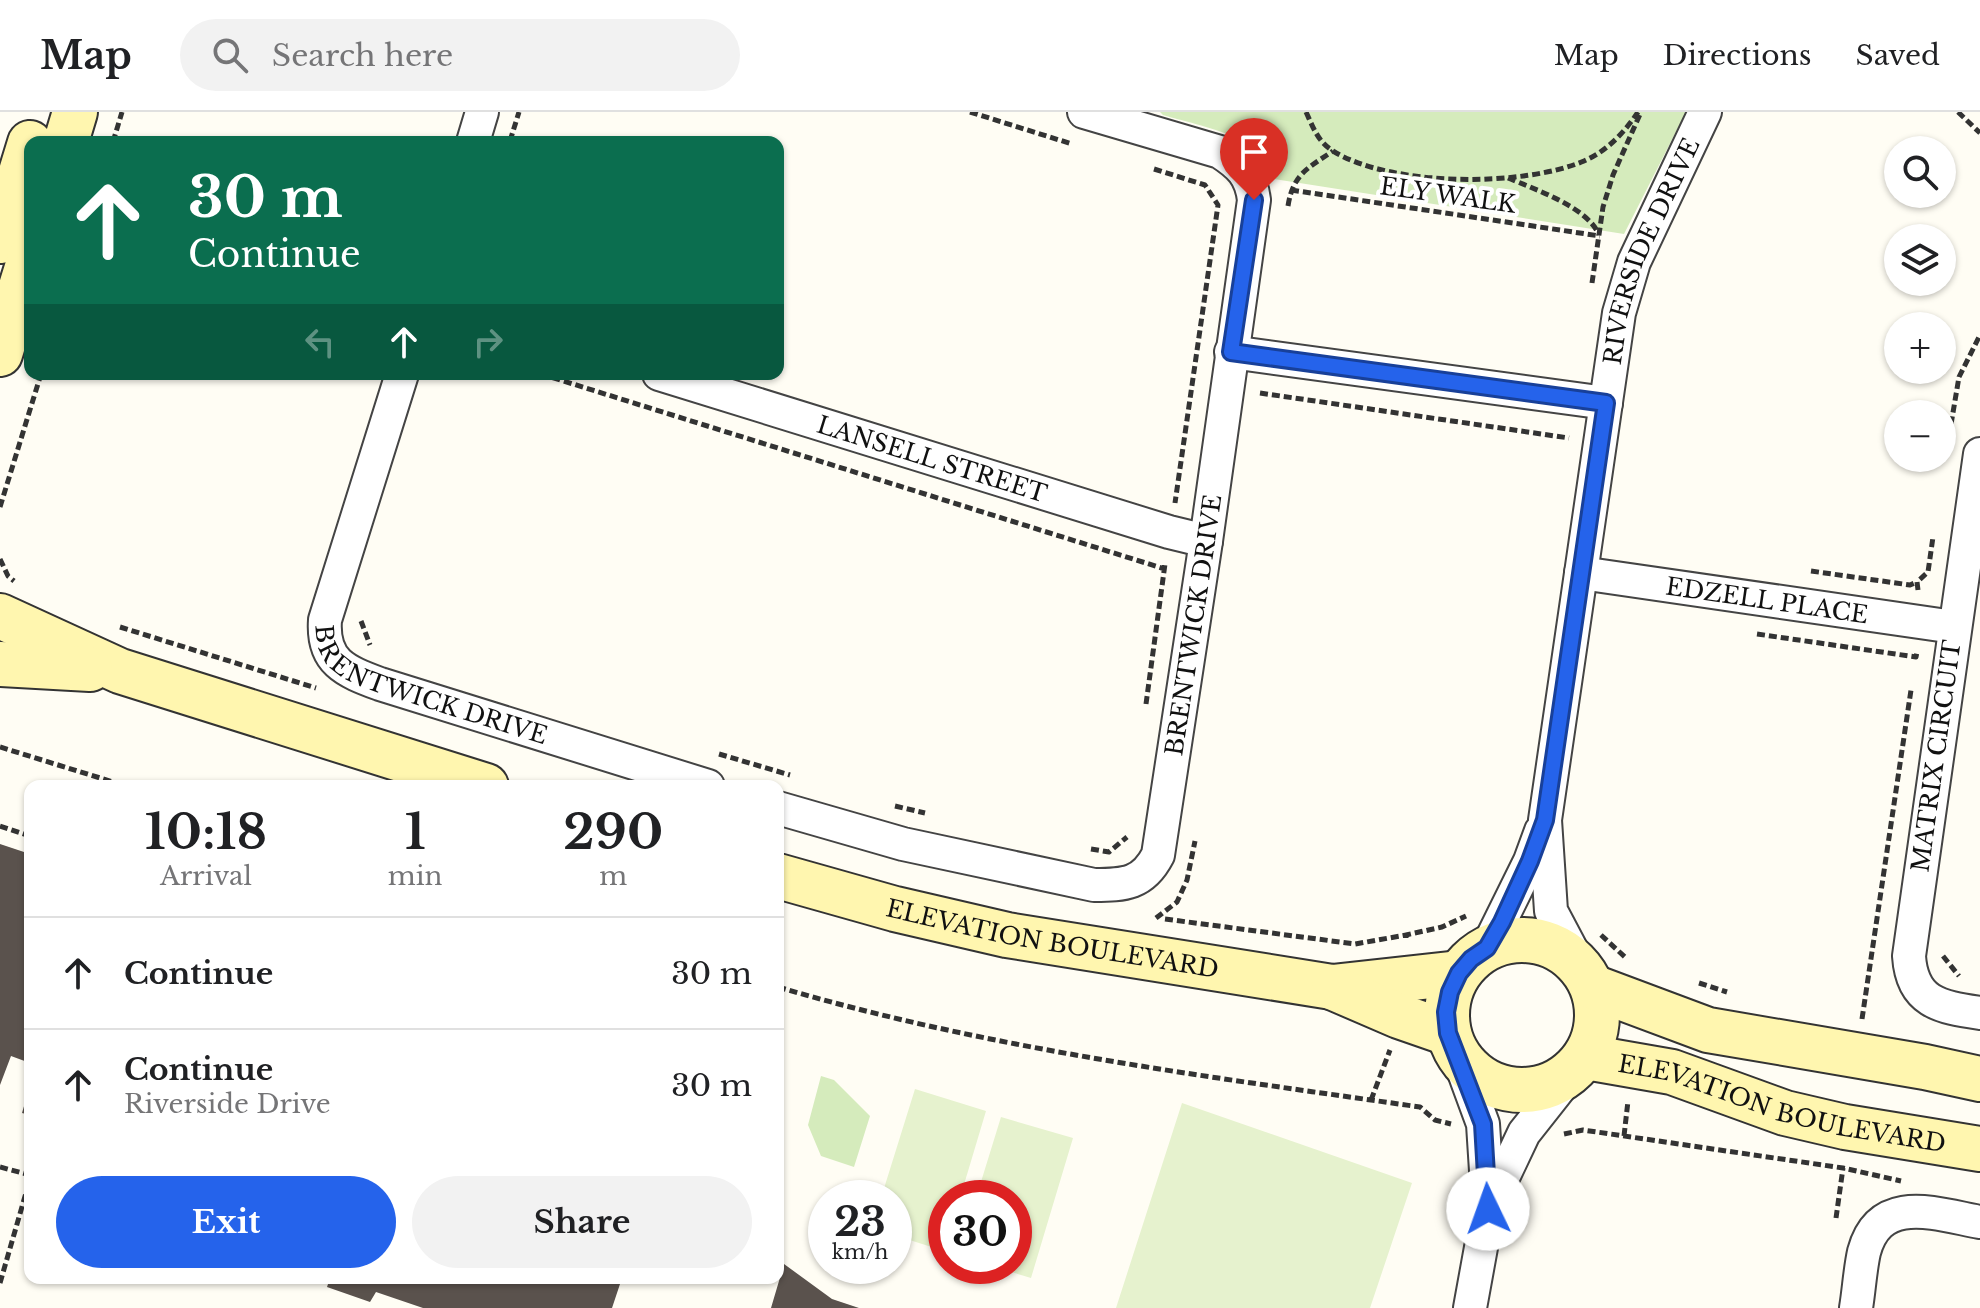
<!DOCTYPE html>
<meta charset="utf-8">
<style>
:root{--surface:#fff;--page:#f2f2f2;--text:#202124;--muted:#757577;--line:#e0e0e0;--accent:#2563eb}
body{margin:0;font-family:"Libre Baskerville",serif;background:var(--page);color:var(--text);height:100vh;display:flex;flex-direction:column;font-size:30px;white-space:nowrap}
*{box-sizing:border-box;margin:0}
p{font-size:26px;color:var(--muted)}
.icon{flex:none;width:44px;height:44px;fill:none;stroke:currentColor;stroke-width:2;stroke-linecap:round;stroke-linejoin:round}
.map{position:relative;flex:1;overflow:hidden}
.details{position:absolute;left:24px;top:668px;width:760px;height:504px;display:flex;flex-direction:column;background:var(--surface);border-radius:16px;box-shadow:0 2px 6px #0004}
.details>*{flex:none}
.guide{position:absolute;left:24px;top:24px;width:760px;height:244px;border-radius:16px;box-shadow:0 2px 6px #0004;background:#0b6e4f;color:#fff;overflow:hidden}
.tools{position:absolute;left:1884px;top:24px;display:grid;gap:16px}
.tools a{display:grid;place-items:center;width:72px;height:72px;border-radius:50%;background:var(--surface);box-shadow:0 2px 6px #0004;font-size:40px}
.speed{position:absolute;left:808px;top:1068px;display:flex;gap:16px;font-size:40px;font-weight:700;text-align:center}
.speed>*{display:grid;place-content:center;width:104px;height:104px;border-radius:50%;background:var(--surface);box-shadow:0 2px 6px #0004;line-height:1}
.speed small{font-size:20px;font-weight:400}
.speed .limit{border:12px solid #d22;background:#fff;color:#111}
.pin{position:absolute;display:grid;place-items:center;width:68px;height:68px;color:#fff;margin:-82px -34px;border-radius:50% 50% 50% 0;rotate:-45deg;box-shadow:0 0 8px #0007}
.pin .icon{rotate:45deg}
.me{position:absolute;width:88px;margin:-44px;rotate:357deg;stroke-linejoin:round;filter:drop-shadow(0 0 6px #0008)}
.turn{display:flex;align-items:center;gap:28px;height:168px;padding:0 32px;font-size:36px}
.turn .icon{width:104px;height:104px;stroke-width:2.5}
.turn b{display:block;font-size:56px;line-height:68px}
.lanes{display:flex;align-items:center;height:76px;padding:0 32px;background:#0003;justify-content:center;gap:40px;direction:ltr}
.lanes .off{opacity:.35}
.eta{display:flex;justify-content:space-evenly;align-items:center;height:136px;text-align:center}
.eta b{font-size:48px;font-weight:800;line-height:56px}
.action{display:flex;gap:16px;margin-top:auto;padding:16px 32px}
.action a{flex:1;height:92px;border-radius:48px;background:var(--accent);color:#fff;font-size:32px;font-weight:800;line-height:92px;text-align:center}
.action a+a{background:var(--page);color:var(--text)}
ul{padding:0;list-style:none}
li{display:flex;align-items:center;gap:24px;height:112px;padding:0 32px;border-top:2px solid var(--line)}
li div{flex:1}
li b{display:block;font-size:30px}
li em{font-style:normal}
header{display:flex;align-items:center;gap:48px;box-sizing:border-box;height:112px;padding:0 40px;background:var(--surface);border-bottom:2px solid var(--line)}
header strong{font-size:38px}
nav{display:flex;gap:44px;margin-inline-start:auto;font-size:28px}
.search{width:560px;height:72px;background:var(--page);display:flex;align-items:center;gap:20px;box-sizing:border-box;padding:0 28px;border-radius:44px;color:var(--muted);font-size:30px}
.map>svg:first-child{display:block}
.green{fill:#d5ebbc}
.pitch{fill:#e6f2ce}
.building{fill:#5a524d}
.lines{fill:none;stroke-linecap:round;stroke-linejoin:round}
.street-casing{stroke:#444;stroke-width:36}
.secondary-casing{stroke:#333;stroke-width:48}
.path{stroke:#333;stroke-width:5;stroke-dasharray:8 4;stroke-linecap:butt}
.street{stroke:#fff;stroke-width:32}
.secondary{stroke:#fff6af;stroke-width:44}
.route-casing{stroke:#184099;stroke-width:20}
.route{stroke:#2563eb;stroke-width:14}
.labels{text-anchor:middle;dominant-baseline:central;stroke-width:8;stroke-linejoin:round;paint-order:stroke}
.street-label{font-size:24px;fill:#111;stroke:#fff}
</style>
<header>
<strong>Map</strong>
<div class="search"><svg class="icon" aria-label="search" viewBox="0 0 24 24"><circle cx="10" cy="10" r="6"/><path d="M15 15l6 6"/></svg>Search here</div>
<nav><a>Map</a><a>Directions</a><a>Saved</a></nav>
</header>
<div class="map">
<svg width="1980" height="1196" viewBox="0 0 1980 1196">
<rect width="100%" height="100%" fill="#fffdf4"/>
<!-- green -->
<path class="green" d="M1160 0H1686L1624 122 1274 67C1272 61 1271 54 1268 49 1256 24 1189 11 1163 3Z
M821 964 834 968 870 1004 854 1055 821 1044 808 1013Z"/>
<!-- pitch -->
<path class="pitch" d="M915 977 986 999 960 1086H946L944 1139 894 1123V1086H881Z
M1182 991 1412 1071 1370 1196H1116Z
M1001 1005 1073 1026 1031 1166 992 1154H1014V1086H976Z"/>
<!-- building -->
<path class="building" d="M0 732 30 742V951L11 944 0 973Z
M29 977H30V1003L22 1001Z
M784 1152 832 1187 859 1196H771Z
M330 1166H622L612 1196H423L376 1180 370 1190 327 1175Z"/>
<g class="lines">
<!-- street casing -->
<g class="street-casing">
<g id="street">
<path d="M473 30 482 0"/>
<path d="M1231 240 1606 291"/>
<path id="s1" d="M402 262 325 508C322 550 345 559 380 572L708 674"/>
<path id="s2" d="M659 262 1169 420 1206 429"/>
<path d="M1980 342 1909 844C1912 890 1939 895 1980 901"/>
<path id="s3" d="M1581 461 1954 515"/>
<path id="s4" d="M778 696 903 732 1094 773C1125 773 1143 772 1158 743L1206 429 1254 88C1251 63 1240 53 1220 40L1084 0"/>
<path d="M1487 836 1530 749 1541 719"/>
<path id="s5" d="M1579 852 1551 799 1545 708 1619 201 1634 150 1705 0"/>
<path d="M1458 944 1483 1012 1488 1090"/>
<path d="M1470 1196 1488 1097 1524 1021 1569 964"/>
<path d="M1856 1196C1859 1178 1860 1158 1864 1140 1880 1081 1936 1102 1980 1110"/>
</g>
</g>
<!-- secondary casing -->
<g class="secondary-casing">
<g id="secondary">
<path d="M66 30 75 0"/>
<path d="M0 129 30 31"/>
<path d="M0 242 30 146"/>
<path d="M0 504 120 559 486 674"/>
<path d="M0 552 90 557"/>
<path id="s6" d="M778 764 895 797 1007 823 1332 875 1459 861"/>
<circle cx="1522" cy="903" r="75"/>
<path d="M1593 875 1708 918 1925 955 1980 967"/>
<path d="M1334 876 1399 904 1448 921"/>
<path id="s7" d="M1586 945 1672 960 1785 1001 1845 1015 1980 1037"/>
</g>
</g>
<!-- path -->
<path class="path" d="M970 0 1072 32
M1306 0C1313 15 1318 30 1333 39 1391 75 1523 75 1584 49 1607 39 1624 21 1638 0
M1958 0 1980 21
M510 29 519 0
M113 30 122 0
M1154 57 1205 73 1218 93 1175 391
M1508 66C1534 77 1588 95 1599 123
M1291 78 1600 124
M1288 94C1293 62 1308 56 1333 39
M1592 171 1603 95 1613 63 1641 0
M541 262 1165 457
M1260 281 1569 326
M1947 336 1959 265 1980 223
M0 395 41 262
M0 447 8 464 14 469
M1811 459 1910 473 1917 470
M1918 478 1917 470 1928 460 1933 425
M361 509 370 533
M120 515 316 576
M1757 522 1916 545 1917 540
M1146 592 1165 452
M0 635 126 674
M719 642 790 663
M895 694 925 701
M0 714 30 724
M1091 737 1109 740 1127 725
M1156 806 1177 790 1187 768 1195 729
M1165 807 1355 832 1406 823
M1601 823 1626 846
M1406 826V823L1442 815 1466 804
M1943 844 1959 864
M1699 871 1727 880
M778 875C987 937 1204 964 1420 995L1435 1008 1451 1012
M1862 907 1911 578
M1371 988 1390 938
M1564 1022 1583 1018 1843 1056 1901 1069
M1624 1024 1628 989
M0 1055 30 1063
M1836 1106 1843 1056
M0 1171 30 1067"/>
<!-- street -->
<use href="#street" class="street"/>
<!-- secondary -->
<use href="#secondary" class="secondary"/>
</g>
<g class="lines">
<!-- route casing -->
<g class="route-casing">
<path id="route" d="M1254 88 1231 240 1606 291 1545 708 1530 749 1502 810 1487 836 1471 847 1459 861 1450 880 1446 900 1448 921 1483 1012 1488 1097"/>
</g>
<!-- route -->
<use href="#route" class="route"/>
</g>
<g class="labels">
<!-- street labels -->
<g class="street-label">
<text transform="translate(1448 83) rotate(8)">ELY WALK</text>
<text stroke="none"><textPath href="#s5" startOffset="732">RIVERSIDE DRIVE</textPath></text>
<text stroke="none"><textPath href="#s2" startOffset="286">LANSELL STREET</textPath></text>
<text stroke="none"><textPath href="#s3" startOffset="188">EDZELL PLACE</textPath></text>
<text stroke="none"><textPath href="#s4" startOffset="634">BRENTWICK DRIVE</textPath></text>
<text stroke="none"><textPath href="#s1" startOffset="394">BRENTWICK DRIVE</textPath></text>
<text transform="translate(1936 644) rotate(-82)">MATRIX CIRCUIT</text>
<text stroke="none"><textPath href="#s6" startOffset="282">ELEVATION BOULEVARD</textPath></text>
<text stroke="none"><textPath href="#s7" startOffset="202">ELEVATION BOULEVARD</textPath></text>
</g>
</g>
</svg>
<div class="tools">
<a><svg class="icon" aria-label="search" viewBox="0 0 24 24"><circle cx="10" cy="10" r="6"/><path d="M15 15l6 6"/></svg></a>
<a><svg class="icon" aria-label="layers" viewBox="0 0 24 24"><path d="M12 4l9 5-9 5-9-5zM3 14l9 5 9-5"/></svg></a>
<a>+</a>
<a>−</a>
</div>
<div class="speed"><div>23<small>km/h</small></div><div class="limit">30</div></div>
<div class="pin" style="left:1254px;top:88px;background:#d93025"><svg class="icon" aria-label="arrive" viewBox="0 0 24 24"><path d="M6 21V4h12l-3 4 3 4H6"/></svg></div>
<svg class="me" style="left:1488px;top:1097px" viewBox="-20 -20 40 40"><circle r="19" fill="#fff"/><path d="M0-13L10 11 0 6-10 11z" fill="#2563eb"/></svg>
<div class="guide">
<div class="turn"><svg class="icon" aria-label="ahead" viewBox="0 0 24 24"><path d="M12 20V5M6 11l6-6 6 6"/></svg><div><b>30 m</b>Continue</div></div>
<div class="lanes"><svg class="icon off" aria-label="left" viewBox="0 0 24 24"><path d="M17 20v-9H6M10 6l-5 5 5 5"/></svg><svg class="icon" aria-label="ahead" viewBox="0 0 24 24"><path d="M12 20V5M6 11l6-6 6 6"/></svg><svg class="icon off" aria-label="right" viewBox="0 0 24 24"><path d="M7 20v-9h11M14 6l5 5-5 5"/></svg></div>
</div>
<section class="details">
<div class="eta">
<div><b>10:18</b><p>Arrival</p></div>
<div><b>1</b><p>min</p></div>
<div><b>290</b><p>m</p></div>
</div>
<ul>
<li><svg class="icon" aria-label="ahead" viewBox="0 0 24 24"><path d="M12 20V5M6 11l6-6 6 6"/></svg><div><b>Continue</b></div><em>30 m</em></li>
<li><svg class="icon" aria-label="ahead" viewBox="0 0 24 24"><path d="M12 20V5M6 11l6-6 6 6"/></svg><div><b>Continue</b><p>Riverside Drive</p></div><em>30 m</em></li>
</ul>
<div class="action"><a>Exit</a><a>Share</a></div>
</section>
</div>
